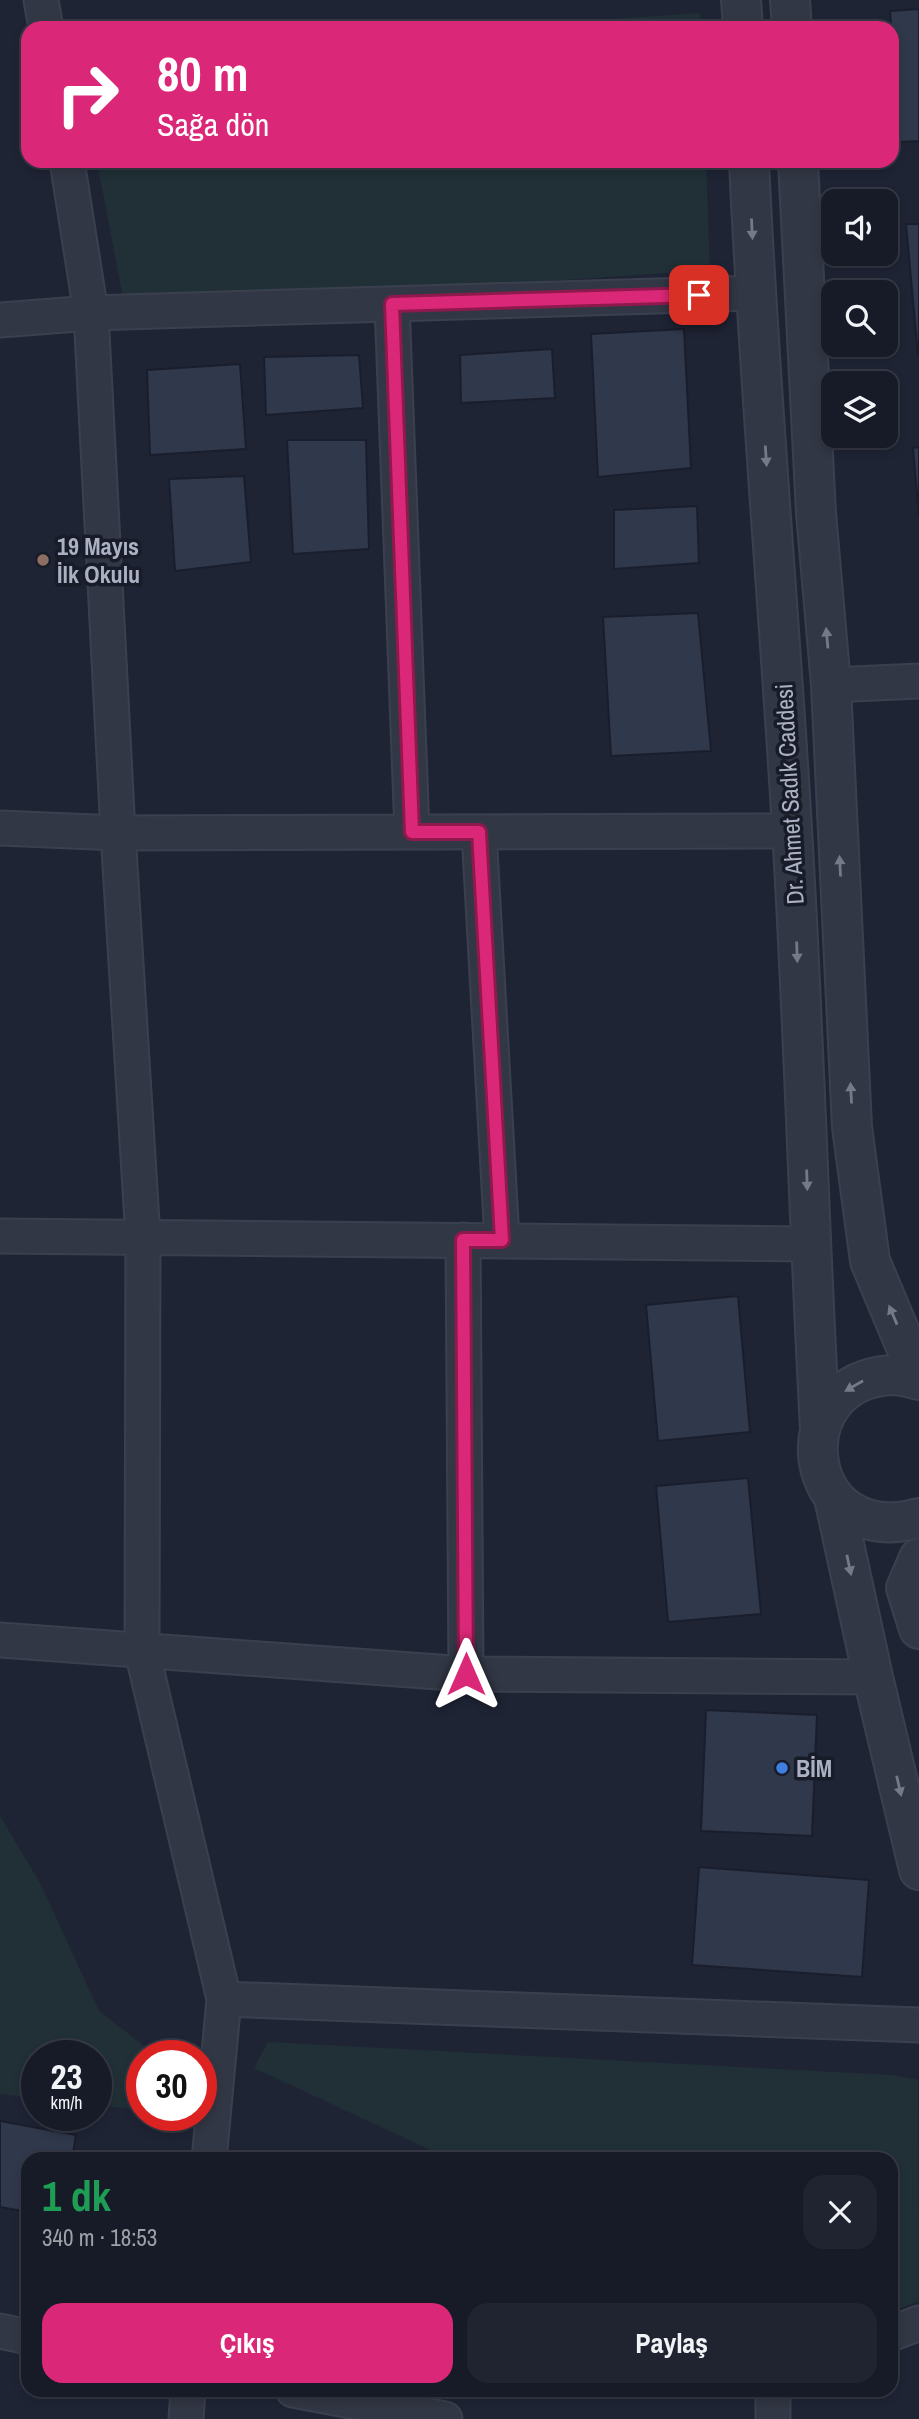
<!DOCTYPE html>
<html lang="tr">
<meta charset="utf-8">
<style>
:root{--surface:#171b28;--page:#202430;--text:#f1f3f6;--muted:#9ea1a8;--line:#363945;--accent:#db2777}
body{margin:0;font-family:"Archivo Narrow",sans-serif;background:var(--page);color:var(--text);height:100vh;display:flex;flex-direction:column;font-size:26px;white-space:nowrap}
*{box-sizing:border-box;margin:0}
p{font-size:23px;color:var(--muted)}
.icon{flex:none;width:38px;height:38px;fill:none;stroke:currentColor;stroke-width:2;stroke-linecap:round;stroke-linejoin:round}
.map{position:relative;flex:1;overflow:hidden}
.details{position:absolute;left:21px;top:2152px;width:877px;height:245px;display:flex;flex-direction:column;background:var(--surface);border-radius:21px;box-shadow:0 4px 10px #0003,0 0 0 2px var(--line)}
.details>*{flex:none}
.guide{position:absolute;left:21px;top:21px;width:878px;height:147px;border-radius:21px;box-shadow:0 4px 10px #0003,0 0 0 2px var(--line);background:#db2777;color:#fff;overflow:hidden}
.buttons{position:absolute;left:821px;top:189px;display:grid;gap:14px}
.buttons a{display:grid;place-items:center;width:77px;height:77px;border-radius:14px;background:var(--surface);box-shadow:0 4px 10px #0003,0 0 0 2px var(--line);font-size:35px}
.speed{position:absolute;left:21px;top:2040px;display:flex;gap:14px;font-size:35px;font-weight:700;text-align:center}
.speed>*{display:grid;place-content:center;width:91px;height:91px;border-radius:50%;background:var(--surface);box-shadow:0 4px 10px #0003,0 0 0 2px var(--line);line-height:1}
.speed small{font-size:18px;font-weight:400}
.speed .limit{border:10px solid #d22;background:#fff;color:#111}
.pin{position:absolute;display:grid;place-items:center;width:60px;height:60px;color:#fff;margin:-30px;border-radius:14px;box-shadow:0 4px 10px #0006}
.me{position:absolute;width:77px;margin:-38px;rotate:0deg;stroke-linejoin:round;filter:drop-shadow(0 0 5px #0008)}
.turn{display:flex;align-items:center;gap:24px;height:147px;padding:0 21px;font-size:32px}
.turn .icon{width:91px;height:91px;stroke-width:2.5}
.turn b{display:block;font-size:49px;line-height:60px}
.round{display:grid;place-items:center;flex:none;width:74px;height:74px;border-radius:21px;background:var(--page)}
.headline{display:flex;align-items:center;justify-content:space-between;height:119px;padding:0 21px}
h1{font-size:42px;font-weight:800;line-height:52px;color:#1e9e55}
.button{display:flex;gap:14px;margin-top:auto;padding:14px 21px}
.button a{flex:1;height:80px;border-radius:21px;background:var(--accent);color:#fff;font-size:28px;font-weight:800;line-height:80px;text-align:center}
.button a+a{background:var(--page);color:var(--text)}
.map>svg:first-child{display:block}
.green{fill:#203036}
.building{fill:#30384c;stroke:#1a1e2c;stroke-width:2}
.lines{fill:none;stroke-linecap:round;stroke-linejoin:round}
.minor-casing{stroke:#3b404f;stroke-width:37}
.tertiary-casing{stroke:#3b404f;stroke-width:42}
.minor{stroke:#323745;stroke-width:33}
.tertiary{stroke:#323745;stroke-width:38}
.oneway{fill:#757a8a}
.route-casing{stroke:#8e194d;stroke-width:18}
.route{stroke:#db2777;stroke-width:12}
.education-dot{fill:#8d6e63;stroke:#181c29;stroke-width:2.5}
.shop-dot{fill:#3f7fe0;stroke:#181c29;stroke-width:2.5}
.labels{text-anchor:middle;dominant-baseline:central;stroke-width:7;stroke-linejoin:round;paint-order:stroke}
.poi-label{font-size:24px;font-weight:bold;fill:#abb1c3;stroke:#181c29;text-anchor:start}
.street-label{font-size:24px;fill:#abb1c3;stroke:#181c29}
</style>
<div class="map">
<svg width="919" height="2419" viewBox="0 0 919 2419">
<rect width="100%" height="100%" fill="#1f2435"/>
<!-- green -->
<path class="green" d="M700 13 701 28H478Z
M97 161H706L710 270 140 309 123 298Z
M0 1816 40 1883 99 2011 157 2056H142V2110L96 2105V2056H37V2098L0 2094Z
M268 2042 892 2075 918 2080 919 2301 891 2312V2160L450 2159 254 2068Z"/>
<!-- building -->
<path class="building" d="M919 9V141L900 142 890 11Z
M906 224H919V355H918Z
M684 329 691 468 598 477 591 334Z
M552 349 555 398 461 403 460 355Z
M359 355 363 408 266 415 264 357Z
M240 364 246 449 150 455 147 370Z
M287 440H366L369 549 293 554Z
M919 447V518L913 448Z
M244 476 251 562 175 571 169 479Z
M697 506 699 563 614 569V510Z
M698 613 711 751 611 756 603 617Z
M738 1296 750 1432 658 1441 646 1305Z
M748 1478 761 1614 668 1622 656 1486Z
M706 1710 817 1715 812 1836 701 1831Z
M699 1867 869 1880 862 1977 692 1965Z
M0 2121 76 2135 72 2160H28V2212L0 2207Z"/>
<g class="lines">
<!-- minor casing -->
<g class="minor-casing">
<path id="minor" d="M41 0 46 28
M67 161 91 313 118 833 143 1238 142 1651 224 1999 209 2160
M392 304 412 832
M0 320 91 313 755 293
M831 685 919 681
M0 828 118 833 793 831
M479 832 502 1240
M0 1236 809 1244
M463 1240 466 1674
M0 1640 466 1674 873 1677
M224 1999 919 2025
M0 2331 28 2337
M891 2334 919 2323
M293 2390 445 2419
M773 2390V2419
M186 2419 188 2390"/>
</g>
<!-- tertiary casing -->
<g class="tertiary-casing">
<path id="tertiary" d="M741 0 743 28
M790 0 792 28
M749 161C759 384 779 606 792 829 804 1029 809 1229 820 1428
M798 161 816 513 831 685 852 1127 870 1261 919 1378
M919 1380C911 1378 901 1375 893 1375 780 1379 799 1551 919 1518
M834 1498 873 1677 919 1870
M919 1558 906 1588 919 1629"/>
</g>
<!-- minor -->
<use href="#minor" class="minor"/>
<!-- tertiary -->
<use href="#tertiary" class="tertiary"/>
</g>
<!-- one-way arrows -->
<defs><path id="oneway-solid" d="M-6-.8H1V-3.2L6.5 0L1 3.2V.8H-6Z" transform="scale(1.75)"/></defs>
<g class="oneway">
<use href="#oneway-solid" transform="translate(752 229) rotate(87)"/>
<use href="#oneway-solid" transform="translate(766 456) rotate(86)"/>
<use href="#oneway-solid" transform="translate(827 638) rotate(-95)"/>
<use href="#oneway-solid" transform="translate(840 866) rotate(-93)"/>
<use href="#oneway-solid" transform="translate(797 952) rotate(88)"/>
<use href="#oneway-solid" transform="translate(851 1093) rotate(-93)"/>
<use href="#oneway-solid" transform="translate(807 1180) rotate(88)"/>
<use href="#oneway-solid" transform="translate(893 1315) rotate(-113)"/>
<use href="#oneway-solid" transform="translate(854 1386) rotate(150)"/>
<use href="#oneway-solid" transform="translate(849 1565) rotate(78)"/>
<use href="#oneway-solid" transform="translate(899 1786) rotate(77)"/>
</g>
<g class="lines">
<!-- route casing -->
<g class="route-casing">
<path id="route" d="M466 1674 463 1240H502L479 832H412L392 304 699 295"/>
</g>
<!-- route -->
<use href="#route" class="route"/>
</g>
<!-- markers -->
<circle class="education-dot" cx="43" cy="560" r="7"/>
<circle class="shop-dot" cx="782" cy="1768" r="7"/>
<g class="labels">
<!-- poi labels -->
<g class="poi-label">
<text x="57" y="546">19 Mayıs<tspan x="57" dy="28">İlk Okulu</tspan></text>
<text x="796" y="1768">BİM</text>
</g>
<!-- street labels -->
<g class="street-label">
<text transform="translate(789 794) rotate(-93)">Dr. Ahmet Sadık Caddesi</text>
</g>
</g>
</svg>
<div class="buttons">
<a><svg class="icon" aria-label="sound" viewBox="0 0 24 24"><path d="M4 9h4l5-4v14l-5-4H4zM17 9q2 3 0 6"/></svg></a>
<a><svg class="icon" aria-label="search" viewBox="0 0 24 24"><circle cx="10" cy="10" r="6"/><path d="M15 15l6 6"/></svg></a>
<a><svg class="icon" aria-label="layers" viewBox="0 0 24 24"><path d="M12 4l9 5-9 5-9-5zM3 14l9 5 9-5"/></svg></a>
</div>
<div class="speed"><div>23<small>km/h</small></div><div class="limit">30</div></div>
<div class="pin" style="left:699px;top:295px;background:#d93025"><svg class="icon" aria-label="arrive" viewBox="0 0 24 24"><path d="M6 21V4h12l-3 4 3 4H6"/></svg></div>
<svg class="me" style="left:466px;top:1674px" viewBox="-20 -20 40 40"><path d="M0-17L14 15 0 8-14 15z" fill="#db2777" stroke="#fff" stroke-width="4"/></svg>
<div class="guide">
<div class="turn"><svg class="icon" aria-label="right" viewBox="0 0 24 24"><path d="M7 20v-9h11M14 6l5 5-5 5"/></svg><div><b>80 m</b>Sağa dön</div></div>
</div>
<section class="details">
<div class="headline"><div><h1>1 dk</h1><p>340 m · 18:53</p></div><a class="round"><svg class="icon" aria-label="close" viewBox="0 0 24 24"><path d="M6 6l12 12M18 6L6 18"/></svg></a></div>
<div class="button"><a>Çıkış</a><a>Paylaş</a></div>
</section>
</div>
